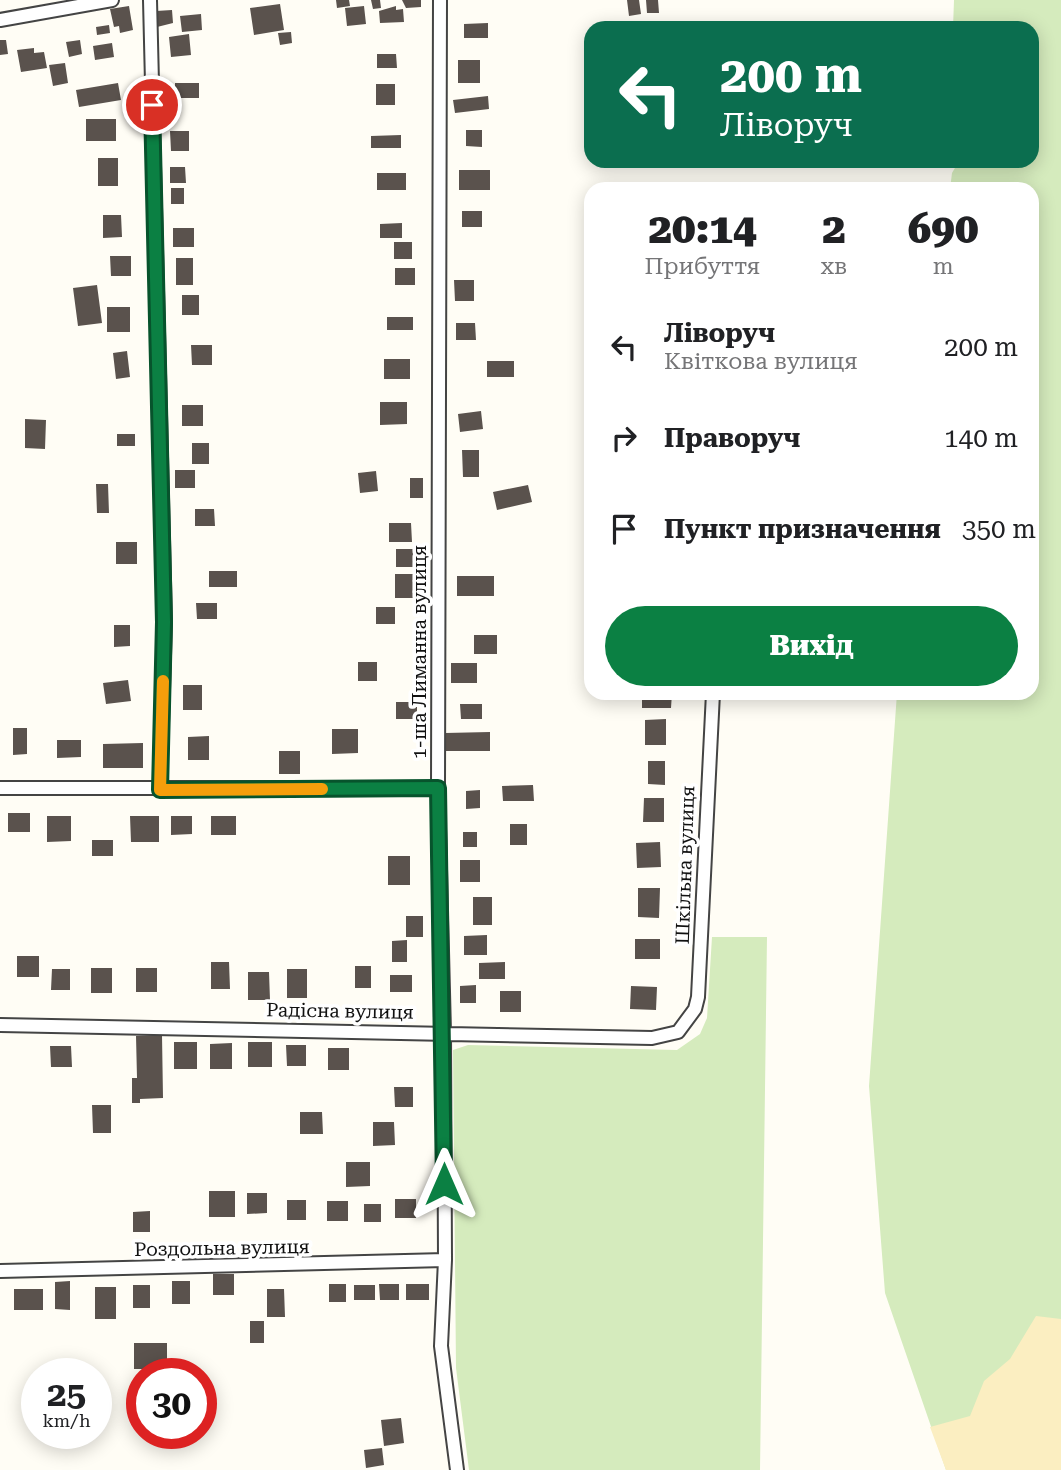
<!DOCTYPE html>
<html lang="uk">
<meta charset="utf-8">
<style>
:root{--surface:#fff;--page:#f2f2f2;--text:#202124;--muted:#757577;--accent:#0b8043}
body{margin:0;font-family:"Roboto Serif",serif;background:var(--page);color:var(--text);height:100vh;display:flex;flex-direction:column;font-size:26px;white-space:nowrap}
*{box-sizing:border-box;margin:0}
p{font-size:23px;color:var(--muted)}
.icon{flex:none;width:38px;height:38px;fill:none;stroke:currentColor;stroke-width:2;stroke-linecap:round;stroke-linejoin:round}
.map{position:relative;flex:1;overflow:hidden}
.sheet{position:absolute;left:584px;top:182px;width:455px;height:518px;display:flex;flex-direction:column;background:var(--surface);border-radius:21px;box-shadow:0 4px 18px #0003}
.sheet>*{flex:none}
.banner{position:absolute;left:584px;top:21px;width:455px;height:147px;border-radius:21px;box-shadow:0 4px 18px #0003;background:#0b6e4f;color:#fff;overflow:hidden}
.speed{position:absolute;left:21px;top:1358px;display:flex;gap:14px;font-size:35px;font-weight:700;text-align:center}
.speed>*{display:grid;place-content:center;width:91px;height:91px;border-radius:50%;background:var(--surface);box-shadow:0 4px 18px #0003;line-height:1}
.speed small{font-size:18px;font-weight:400}
.speed .limit{border:10px solid #d22;background:#fff;color:#111}
.pin{position:absolute;display:grid;place-items:center;width:60px;height:60px;color:#fff;margin:-30px;border:4px solid #fff;border-radius:50%;box-shadow:0 2px 7px #0007}
.me{position:absolute;width:77px;margin:-38px;rotate:0deg;stroke-linejoin:round;filter:drop-shadow(0 0 5px #0008)}
.turn{display:flex;align-items:center;gap:24px;height:147px;padding:0 21px;font-size:32px}
.turn .icon{width:91px;height:91px;stroke-width:2.5}
.turn b{display:block;font-size:49px;line-height:60px}
.eta{display:flex;justify-content:space-evenly;align-items:center;height:119px;text-align:center}
.eta b{font-size:42px;font-weight:800;line-height:49px}
.action{display:flex;gap:14px;margin-top:auto;padding:14px 21px}
.action a{flex:1;height:80px;border-radius:42px;background:var(--accent);color:#fff;font-size:28px;font-weight:800;line-height:80px;text-align:center}
ul{padding:0;list-style:none}
li{display:flex;align-items:center;gap:21px;height:91px;padding:0 21px}
li div{flex:1}
li b{display:block;font-size:26px}
li em{font-style:normal}
.map>svg:first-child{display:block}
.green{fill:#d5ebbd}
.sand{fill:#fbeec1}
.building{fill:#5a524d}
.lines{fill:none;stroke-linecap:round;stroke-linejoin:round}
.minor-casing{stroke:#444;stroke-width:16}
.minor{stroke:#fff;stroke-width:12}
.route-casing{stroke:#07532c;stroke-width:18}
.route{stroke:#0b8043;stroke-width:12}
.slow{stroke:#f59e0b;stroke-width:12}
.labels{text-anchor:middle;dominant-baseline:central;stroke-width:7;stroke-linejoin:round;paint-order:stroke}
.street-label{font-size:19px;fill:#111;stroke:#fff}
</style>
<div class="map">
<svg width="1061" height="1470" viewBox="0 0 1061 1470">
<rect width="100%" height="100%" fill="#fffdf5"/>
<!-- green -->
<path class="green" d="M954 0H1061V1470H946L885 1293 869 1086 897 693H1032V189H950L952 173 959 161H1032V28H953Z
M712 937H767L760 1470H469L456 1368 453 1050 468 1045 677 1050 700 1034 707 1018Z"/>
<!-- sand -->
<path class="sand" d="M1036 1316 1061 1319V1470H946L930 1427 970 1416 984 1381 1010 1359Z"/>
<!-- building -->
<path class="building" d="M336 0H349L350 6 337 8Z
M371 0H380L381 8 373 9Z
M402 0H421V7L406 8Z
M627 0H639L641 14 629 16Z
M646 0H658L659 13H647Z
M280 4 284 30 254 35 250 8Z
M129 6 133 30 120 33 119 26 114 27 110 9Z
M364 6 366 24 347 26 345 8Z
M396 6V10L403 9 404 22 380 23 379 11Z
M172 10 173 23 157 27 156 11Z
M201 14 202 30 182 32 180 16Z
M488 23V38H464V24Z
M109 25 110 33 97 35 96 27Z
M291 32 292 43 280 45 278 33Z
M189 34 191 55 171 57 169 37Z
M0 40H6L8 54 0 55Z
M80 40 82 54 69 57 66 42Z
M112 43 114 57 95 60 93 46Z
M34 48V53L44 52 47 68 21 72 17 50Z
M377 54H396L397 68H377Z
M458 60H480V83H458Z
M65 63 68 83 53 86 49 65Z
M118 83 121 100 79 107 76 90Z
M175 83H199V98H175Z
M376 84H395V105H376Z
M488 96 489 109 455 113 453 100Z
M86 119H116V141H86Z
M466 130H482V147L466 146Z
M170 131H189V151H171Z
M401 135V148H371V136Z
M98 158H118V186H98Z
M170 167H185L186 183H170Z
M459 170H490V190H459Z
M377 173H406V190H377Z
M171 188H184V204H171Z
M462 211H482V227H462Z
M103 215H121L122 237 103 238Z
M402 223V238H380V224Z
M173 228H194V247H173Z
M394 242H412V259H394Z
M110 256H131V276H111Z
M176 258H193V285H176Z
M395 268H415V285H395Z
M454 280H474V301H455Z
M97 285 102 323 78 326 73 288Z
M182 295H199V315H182Z
M107 307H130V332H107Z
M387 317H413V330H387Z
M456 323H475L476 340H456Z
M191 345H212V365H192Z
M127 351 130 377 116 379 113 353Z
M384 359H410V379H384Z
M487 361H514V377H487Z
M380 402H407V424L380 425Z
M182 405H203V426H182Z
M481 411 483 429 460 432 458 414Z
M25 419 46 420 45 449 25 448Z
M117 434H135V446H117Z
M192 443H209V464H192Z
M462 450H479V477H463Z
M175 470H195V488H175Z
M376 471 378 491 360 493 358 473Z
M410 478H423V498H410Z
M96 484H108L109 513H97Z
M528 485 532 502 497 510 493 492Z
M195 509H214L215 526H195Z
M389 523H411L412 542H389Z
M116 542H137V564H116Z
M396 549H413V567H396Z
M209 571H237V587H209Z
M395 574H417V598H395Z
M457 576H494V596H457Z
M196 603H217V619H197Z
M376 607H395V624H376Z
M114 625H130V646L114 647Z
M474 635H497V654H474Z
M358 662H377V681H358Z
M451 663H477V683H451Z
M128 680 131 701 106 704 103 683Z
M183 685H202V710H183Z
M642 693H672L671 708H642Z
M396 702H417V719H396Z
M460 704H482V719H461Z
M666 719V745H645V720Z
M13 728H27V754L13 755Z
M332 729H358V753L332 754Z
M490 732V751H445V733Z
M209 736V760H188V737Z
M57 740H81V757L57 758Z
M143 743V768H103V744Z
M279 751H300V774H279Z
M648 761H665V785L648 784Z
M533 785 534 801H503L502 786Z
M480 790V808L466 809V791Z
M644 798H664V822H643Z
M8 813H30V832H8Z
M47 816H71V841L47 842Z
M130 816H159V842H131Z
M171 816H192V834L171 835Z
M211 816H236V835H211Z
M510 824H527V845H510Z
M463 832H477V847H463Z
M92 840H113V856H92Z
M660 842 661 867 637 868 636 843Z
M388 856H410V885H388Z
M460 860H480V882H460Z
M638 888H660L659 918 638 917Z
M473 897H492V925H473Z
M406 916H423V937H406Z
M487 935V955H464V936Z
M635 939H660V959H635Z
M407 940V962H392V941Z
M17 956H39V977H17Z
M211 962H229L230 989H211Z
M505 962V979H479V963Z
M355 966H371V988H355Z
M91 968H112V993H91Z
M136 968H157V992H136Z
M52 969H70V990H51Z
M287 969H307V998H287Z
M248 972H269L270 1000H248Z
M390 975H412V992H390Z
M476 985V1003H460V986Z
M631 986 657 987 656 1010 630 1009Z
M500 991H521V1012H500Z
M162 1035 163 1098 140 1099V1103H132V1078H137L136 1036Z
M174 1042H197V1069H174Z
M248 1042H272V1067H248Z
M232 1043V1069H210V1044Z
M286 1045H306V1066H287Z
M50 1046H71L72 1067H51Z
M328 1048H349V1070H328Z
M394 1087H413V1107H395Z
M92 1105H111V1133H93Z
M300 1112H322L323 1134H300Z
M373 1122H394L395 1145 373 1146Z
M346 1162H370V1186L346 1187Z
M209 1191H235V1217H209Z
M247 1193H267V1213L247 1214Z
M395 1199H416V1218H395Z
M287 1200H306V1220H287Z
M327 1201H348V1221H327Z
M364 1204H381V1222H364Z
M150 1211V1232H133V1212Z
M213 1274H234V1295H213Z
M70 1281V1310L55 1309V1282Z
M172 1281H190V1304H172Z
M329 1284H346V1302H329Z
M379 1284H399V1300H380Z
M406 1284H429V1300H406Z
M133 1285H150V1308H133Z
M354 1285H375V1300H354Z
M95 1287H116V1319H95Z
M14 1289H43V1310H14Z
M267 1289H284L285 1317H267Z
M250 1321H264V1343H250Z
M134 1343H167V1369H134Z
M401 1418 404 1443 384 1446 381 1420Z
M382 1448 384 1465 366 1468 364 1450Z"/>
<g class="lines">
<!-- minor casing -->
<g class="minor-casing">
<path id="minor" d="M150 0 165 622 160 790
M440 0 438 788 444 1032 445 1260 441 1346 457 1470
M0 20 112 0
M0 788H438
M0 1025 652 1038 678 1032 695 1009 698 997 713 693
M0 1271 445 1260"/>
</g>
<!-- minor -->
<use href="#minor" class="minor"/>
</g>
<g class="lines">
<!-- route casing -->
<g class="route-casing">
<path id="route" d="M152 105 164 622 160 790 438 788 444 1184"/>
</g>
<!-- route -->
<use href="#route" class="route"/>
<!-- slow -->
<path class="slow" d="M163 681 160 790 322 789"/>
</g>
<g class="labels">
<!-- street labels -->
<g class="street-label">
<text transform="translate(419 652) rotate(-90)">1-ша Лиманна вулиця</text>
<text transform="translate(685 865) rotate(-88)">Шкільна вулиця</text>
<text transform="translate(340 1011) rotate(1)">Радісна вулиця</text>
<text transform="translate(222 1248) rotate(-1)">Роздольна вулиця</text>
</g>
</g>
</svg>
<div class="speed"><div>25<small>km/h</small></div><div class="limit">30</div></div>
<div class="pin" style="left:152px;top:105px;background:#d93025"><svg class="icon" aria-label="arrive" viewBox="0 0 24 24"><path d="M6 21V4h12l-3 4 3 4H6"/></svg></div>
<svg class="me" style="left:444px;top:1184px" viewBox="-20 -20 40 40"><path d="M0-17L14 15 0 8-14 15z" fill="#0b8043" stroke="#fff" stroke-width="4"/></svg>
<div class="banner">
<div class="turn"><svg class="icon" aria-label="left" viewBox="0 0 24 24"><path d="M17 20v-9H6M10 6l-5 5 5 5"/></svg><div><b>200 m</b>Ліворуч</div></div>
</div>
<section class="sheet">
<div class="eta">
<div><b>20:14</b><p>Прибуття</p></div>
<div><b>2</b><p>хв</p></div>
<div><b>690</b><p>m</p></div>
</div>
<ul>
<li><svg class="icon" aria-label="left" viewBox="0 0 24 24"><path d="M17 20v-9H6M10 6l-5 5 5 5"/></svg><div><b>Ліворуч</b><p>Квіткова вулиця</p></div><em>200 m</em></li>
<li><svg class="icon" aria-label="right" viewBox="0 0 24 24"><path d="M7 20v-9h11M14 6l5 5-5 5"/></svg><div><b>Праворуч</b></div><em>140 m</em></li>
<li><svg class="icon" aria-label="arrive" viewBox="0 0 24 24"><path d="M6 21V4h12l-3 4 3 4H6"/></svg><div><b>Пункт призначення</b></div><em>350 m</em></li>
</ul>
<div class="action"><a>Вихід</a></div>
</section>
</div>
